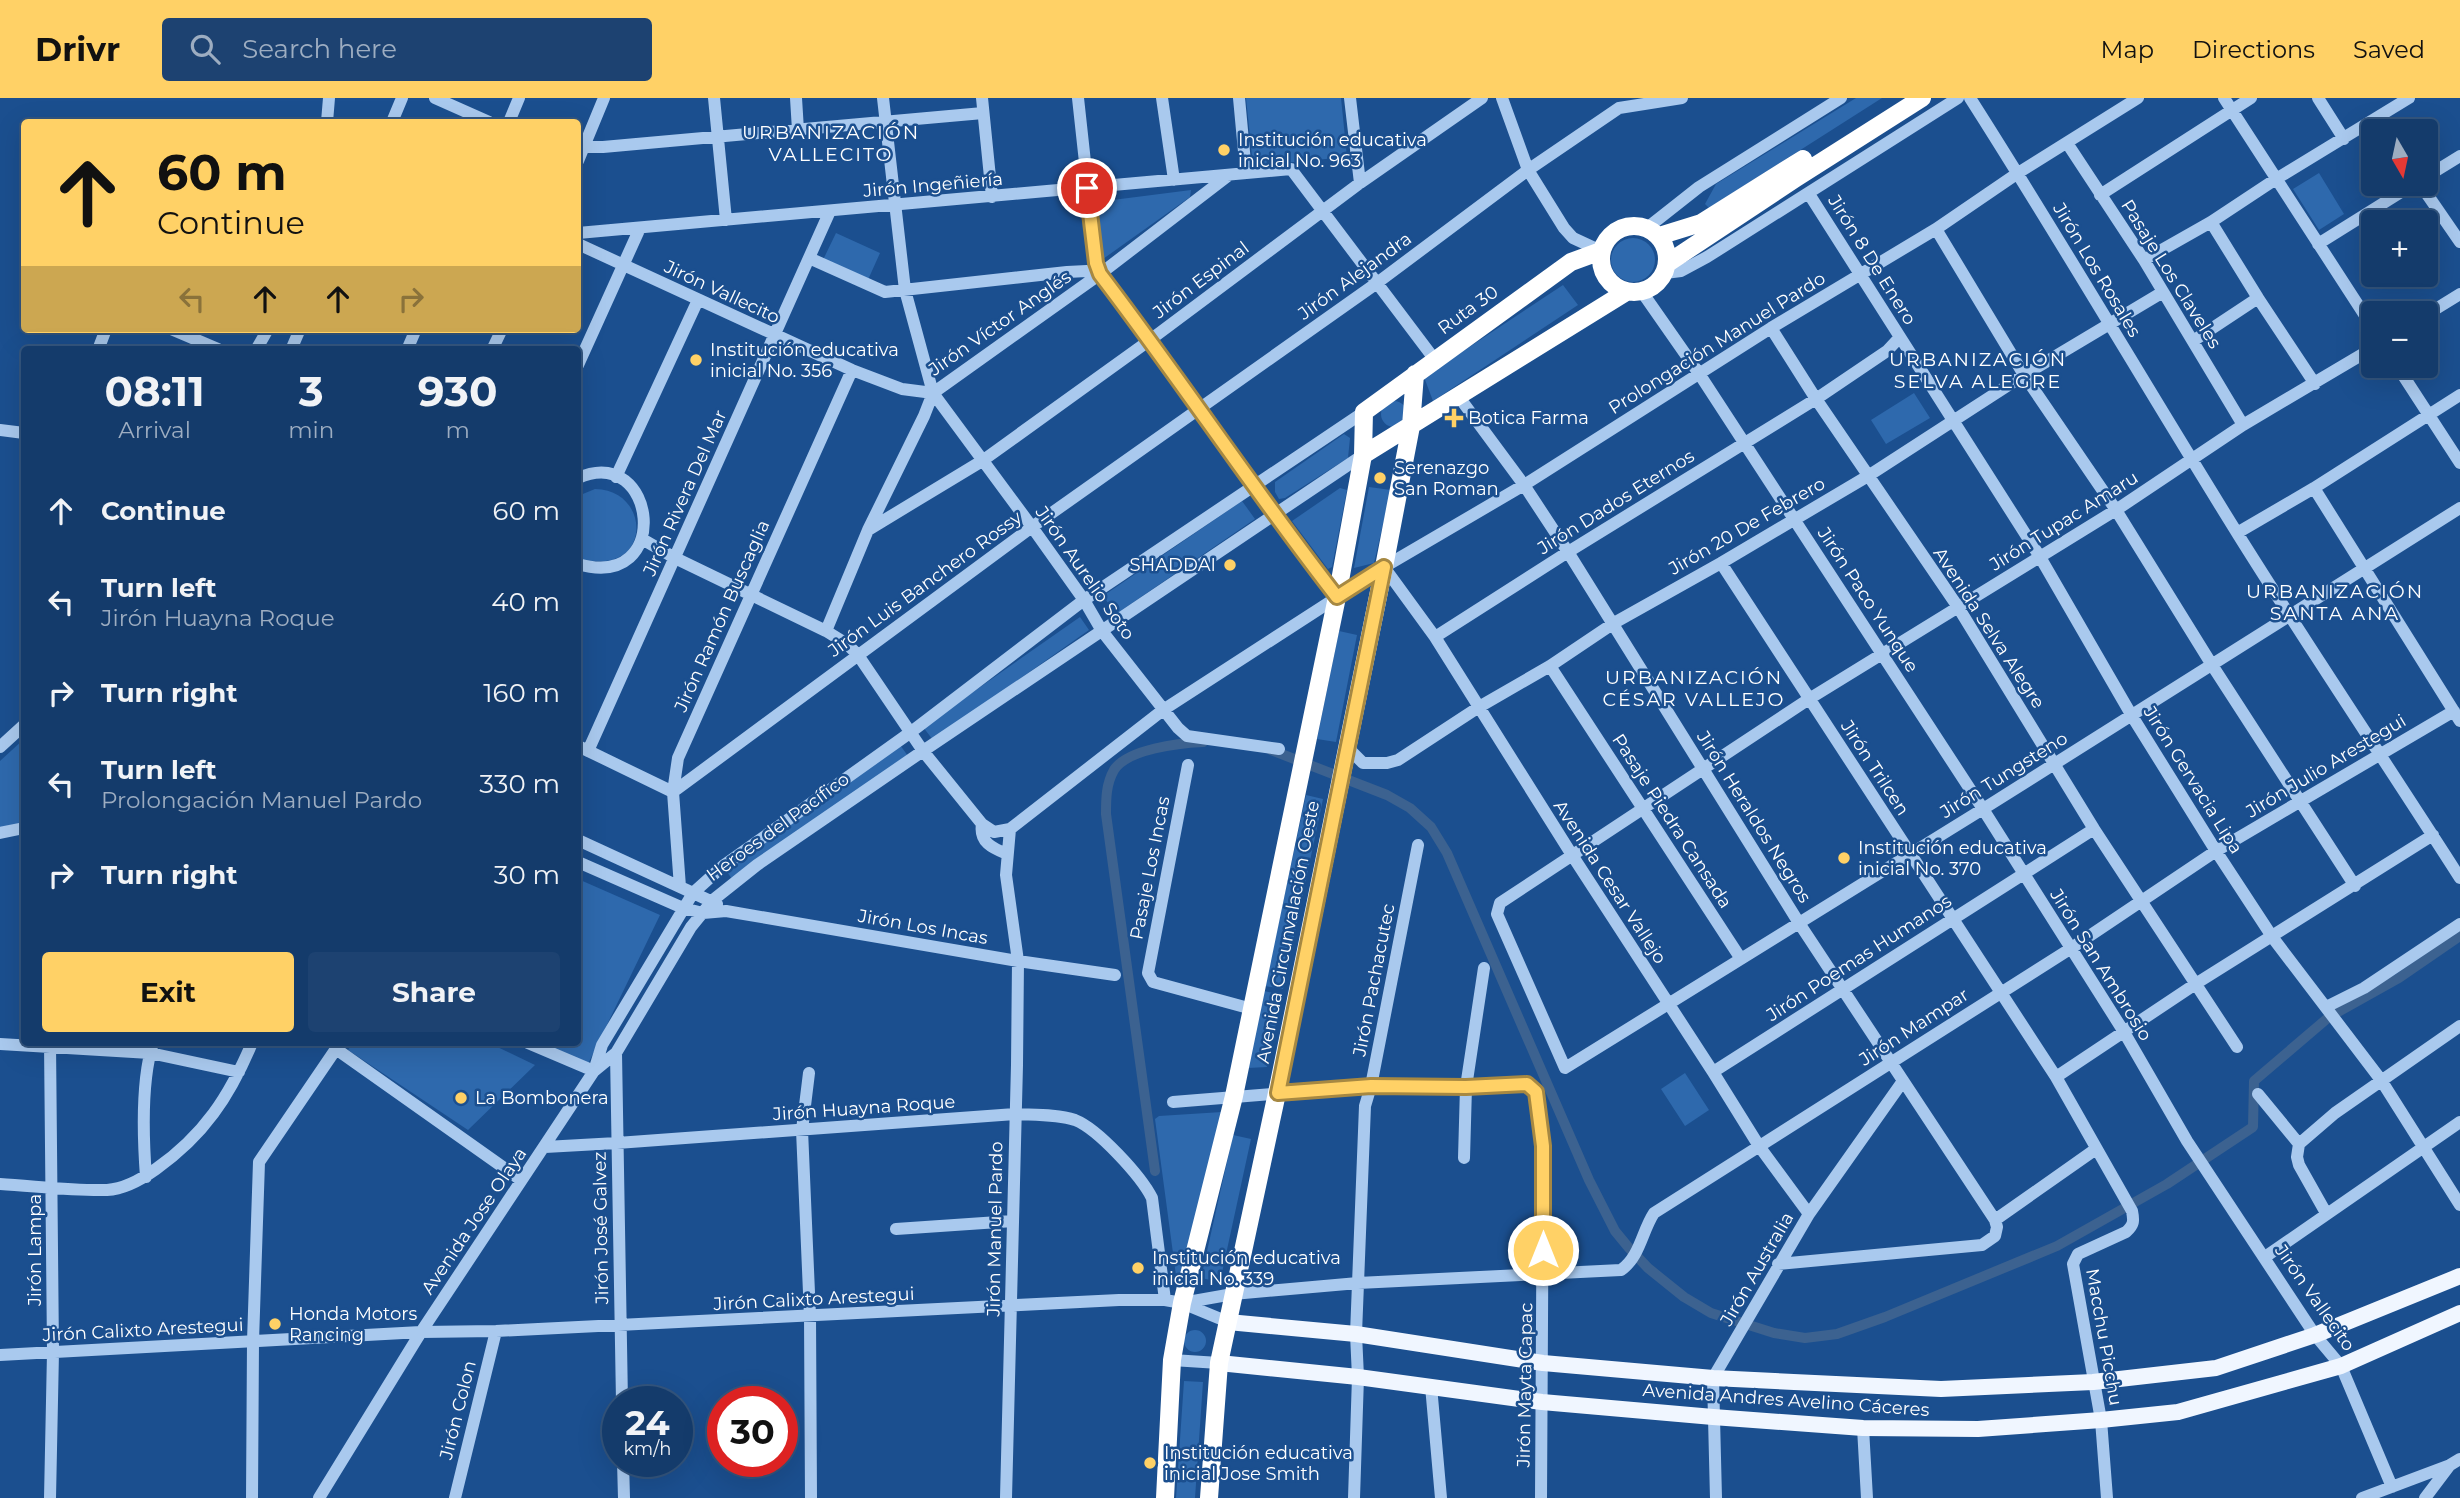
<!DOCTYPE html>
<meta charset="utf-8">
<style>
:root{--surface:#143b6b;--page:#1d4271;--text:#f1f3f6;--muted:#9dadc1;--line:#33557e;--accent:#ffd166}
body{margin:0;font-family:Montserrat,sans-serif;background:var(--page);color:var(--text);height:100vh;display:flex;flex-direction:column;font-size:26px;white-space:nowrap}
*{box-sizing:border-box;margin:0}
p{font-size:23px;color:var(--muted)}
.icon{flex:none;width:38px;height:38px;fill:none;stroke:currentColor;stroke-width:2;stroke-linecap:round;stroke-linejoin:round}
.map{position:relative;flex:1;overflow:hidden}
.side{position:absolute;left:21px;top:248px;width:560px;height:700px;display:flex;flex-direction:column;background:var(--surface);border-radius:7px;box-shadow:0 7px 28px #0002,0 0 0 2px var(--line)}
.side>*{flex:none}
.top-card{position:absolute;left:21px;top:21px;width:560px;height:214px;border-radius:7px;box-shadow:0 7px 28px #0002,0 0 0 2px var(--line);background:#ffd166;color:#111;overflow:hidden}
.needle{width:46px;rotate:171deg}
.tools{position:absolute;left:2361px;top:21px;display:grid;gap:14px}
.tools a{display:grid;place-items:center;width:77px;height:77px;border-radius:7px;background:var(--surface);box-shadow:0 7px 28px #0002,0 0 0 2px var(--line);font-size:35px}
.speed{position:absolute;left:602px;top:1288px;display:flex;gap:14px;font-size:35px;font-weight:700;text-align:center}
.speed>*{display:grid;place-content:center;width:91px;height:91px;border-radius:50%;background:var(--surface);box-shadow:0 7px 28px #0002,0 0 0 2px var(--line);line-height:1}
.speed small{font-size:18px;font-weight:400}
.speed .limit{border:10px solid #d22;background:#fff;color:#111}
.pin{position:absolute;display:grid;place-items:center;width:60px;height:60px;color:#fff;margin:-30px;border:4px solid #fff;border-radius:50%;box-shadow:0 2px 7px #0007}
.me{position:absolute;width:77px;margin:-38px;rotate:0deg;stroke-linejoin:round;filter:drop-shadow(0 0 5px #0008)}
.turn{display:flex;align-items:center;gap:24px;height:147px;padding:0 21px;font-size:32px}
.turn .icon{width:91px;height:91px;stroke-width:2.5}
.turn b{display:block;font-size:49px;line-height:60px}
.lanes{display:flex;align-items:center;height:66px;padding:0 21px;background:#0003;justify-content:center;gap:35px;direction:ltr}
.lanes .off{opacity:.35}
.eta{display:flex;justify-content:space-evenly;align-items:center;height:119px;text-align:center}
.eta b{font-size:42px;font-weight:700;line-height:49px}
.primary-button{display:flex;gap:14px;margin-top:auto;padding:14px 21px}
.primary-button a{flex:1;height:80px;border-radius:7px;background:var(--accent);color:#111;font-size:28px;font-weight:700;line-height:80px;text-align:center}
.primary-button a+a{background:var(--page);color:var(--text)}
ul{padding:0;list-style:none}
li{display:flex;align-items:center;gap:21px;height:91px;padding:0 21px}
li div{flex:1}
li b{display:block;font-size:26px}
li em{font-style:normal}
header{display:flex;align-items:center;gap:42px;box-sizing:border-box;height:98px;padding:0 35px;background:var(--accent);color:#111}
header strong{font-size:33px}
nav{display:flex;gap:38px;margin-inline-start:auto;font-size:24px}
.search{width:490px;height:63px;background:var(--page);display:flex;align-items:center;gap:18px;box-sizing:border-box;padding:0 24px;border-radius:7px;color:var(--muted);font-size:26px}
.map>svg:first-child{display:block}
.green{fill:#2e69ad}
.lines{fill:none;stroke-linecap:round;stroke-linejoin:round}
.canal{stroke:#3c6290;stroke-width:10}
.minor{stroke:#a9c9ee;stroke-width:12}
.major{stroke:#f0f6ff;stroke-width:16}
.highway{stroke:#fff;stroke-width:18}
.route-casing{stroke:#a68842;stroke-width:18}
.route{stroke:#ffd166;stroke-width:12}
.poi-dot{fill:#ffd166;stroke:#1b4f8f;stroke-width:2.5}
.labels{text-anchor:middle;dominant-baseline:central;stroke-width:5;stroke-linejoin:round;paint-order:stroke}
.poi-label{font-size:18px;fill:#fff;stroke:#1b4f8f;text-anchor:start}
.street-label{font-size:18px;fill:#fff;stroke:#1b4f8f}
.neighbourhood-label{font-size:19px;letter-spacing:2px;fill:#fff;stroke:#1b4f8f}
</style>
<header>
<strong>Drivr</strong>
<div class="search"><svg class="icon" aria-label="search" viewBox="0 0 24 24"><circle cx="10" cy="10" r="6"/><path d="M15 15l6 6"/></svg>Search here</div>
<nav><a>Map</a><a>Directions</a><a>Saved</a></nav>
</header>
<div class="map">
<svg width="2460" height="1400" viewBox="0 0 2460 1400">
<rect width="100%" height="100%" fill="#1b4f8f"/>
<!-- green -->
<path class="green" d="M1246 0H1341L1347 59 1253 68Z
M1856 0H1882L1709 110 1705 106 1716 86Z
M2319 75 2344 116 2319 132 2293 91Z
M1191 92 1190 99 1103 161 1097 104Z
M836 135 880 155 867 184 822 164Z
M1611 162a22 22 0 1 1 44 0a22 22 0 1 1-44 0Z
M1563 187 1578 207 1433 303 1424 279Z
M1914 295 1930 320 1886 346 1871 322Z
M1381 316a13 13 0 1 1 26 0a13 13 0 1 1-26 0Z
M1344 336 1350 340 1348 360 1285 400 1279 401 1275 394V384Z
M1369 389 1391 392 1374 465 1354 470Z
M1340 390 1347 392 1332 469 1328 471 1292 423Z
M595 391C648 392 651 465 599 463 591 463 584 464 578 459V398Z
M1242 403 1255 421 1116 516 1103 498Z
M1080 519 1089 532 933 642 923 629Z
M1339 533 1357 537 1336 644 1317 641Z
M24 641V727L0 730V663Z
M900 647 908 658 732 781 725 771Z
M1306 697 1323 701 1283 891 1265 888Z
M578 781 660 817 587 968 538 945H578Z
M1264 893 1282 897 1267 969 1248 970Z
M352 945H489L535 967 468 1032 348 952Z
M1685 975 1709 1012 1685 1028 1661 991Z
M1222 1014 1182 1185H1177L1155 1021 1159 1018Z
M1233 1037 1251 1041 1220 1184 1201 1180Z
M1184 1243a11 11 0 1 1 22 0a11 11 0 1 1-22 0Z
M1184 1283 1203 1284 1195 1400H1176Z"/>
<g class="lines">
<!-- canal -->
<path class="canal" d="M1271 652 1387 697 1410 710 1431 729 1447 755 1589 1082 1615 1133 1629 1150 1648 1170 1684 1199 1711 1215 1774 1235 1805 1240 1837 1236 1885 1219 2057 1148 2167 1086 2253 1029 2254 983 2329 919 2399 880 2460 838
M1155 1073 1106 716C1106 701 1106 686 1114 672 1127 651 1180 645 1203 644"/>
<!-- minor -->
<path class="minor" d="M435 0 489 24
M714 0 726 122
M796 0 798 32
M883 0 905 192 933 295 1032 429 1084 502 1102 533 1178 630 1187 638 1279 651
M982 0 992 99
M1078 0 1096 165 1100 176C1181 283 1255 394 1337 499
M1162 0 1174 82
M1239 0 1246 75
M1350 0 1360 85
M1502 0 1528 72 1564 130 1573 140 1601 153
M1970 0C2062 144 2148 292 2239 438 2311 553 2387 666 2460 780
M2224 0 2373 230
M2318 0 2344 41
M327 24 329 0
M392 24 402 0
M509 24 519 0
M2067 45 2144 162 2243 327
M583 49H603L983 15
M578 63 604 0
M2426 79 2460 58
M2420 86 2460 144
M1809 96 2040 459 2132 618 2216 753 2273 840 2381 982 2460 1107
M2100 97 2251 0
M2211 124 2258 200 2315 286
M1647 130 1699 89 1841 0
M1936 131 2024 277 2116 412 2212 567 2355 788
M578 135 1291 71 1435 262
M578 146 852 272 902 291 933 295
M2318 146 2414 86
M809 160 885 194 1067 174 1087 173 1100 176
M2144 162 2211 124 2276 81 2409 0
M1665 175 1681 173 1707 159 1958 0
M1642 194 1700 277 1983 711 2124 934 2187 1043 2315 1237 2341 1268 2392 1389
M2426 217 2460 196
M1771 230 1816 301 1958 509 2094 731 2237 949
M171 231 218 251
M2193 243 2258 200
M2373 250 2243 327 2116 412 1809 601 1500 805 1497 816 1565 970 1983 711 2460 410
M98 252 106 231
M256 252 268 231
M291 252 300 231
M407 252 416 231
M492 252 502 231
M578 267 640 130
M2397 268 2460 365
M1459 299 1524 387 1568 454 1799 825 1995 1122 1997 1129 1995 1138 1982 1147 1778 1166
M0 332 24 335
M616 379 698 202
M578 380C657 345 674 494 578 466
M2314 390 2460 623
M868 432 982 363 1150 242 1360 85 1482 0
M2237 435 2314 390 2460 297
M642 441 675 460 826 533 847 546 858 557 923 653 982 726 994 734 1010 731
M1721 465 2056 979 2132 1113C2134 1123 2134 1127 2126 1134L2078 1156 2073 1166 2101 1322 2107 1400
M1384 469 1435 539 1572 757 1713 974 1759 1048 1809 1116
M826 533 868 432 924 318 933 295 1100 176 1229 77
M1435 539 1568 454 1816 301 1887 253 1900 239
M1550 568 1741 861
M578 648 673 694
M0 649 24 627
M1347 649 1363 665H1387L1398 662 1479 609 1550 568 1614 525 1721 465 1868 378 2024 277 2163 194
M588 653 830 113
M1188 667 1148 875 1153 884 1252 911
M673 694 1032 429 1377 185 1528 72 1619 10 1682 0
M982 726C979 744 992 750 1007 756
M0 735 24 730
M578 742 717 806
M578 764 683 810 703 815 726 813 1018 863 1115 877
M680 789 673 694 678 660 852 272
M2326 909 2364 890 2460 826
M50 945 53 1254 50 1400
M528 945 594 973
M0 946 150 955 239 974
M336 951 521 1082
M616 955 622 1304
M594 973 616 955 691 829 713 802 757 767 923 653 1363 357
M1713 974 2094 731
M809 975 802 1032 810 1218 811 1400
M2056 979 2197 885 2433 737
M2258 996 2299 1046
M1173 1004 1371 988 1466 989 1527 986 1537 994 1543 1048 1541 1400
M545 1049 617 1045 1015 1016C1034 1017 1057 1016 1075 1022 1098 1031 1141 1078 1152 1100L1165 1202
M1464 1060 1466 989 1484 870
M146 1079C143 1039 141 983 153 945
M0 1086C35 1088 72 1093 107 1092 125 1091 142 1081 156 1071 204 1037 229 999 252 945
M2326 1115 2299 1067 2297 1059 2299 1046 2335 1015 2460 928
M1995 1122 2096 1051
M896 1131 1013 1123
M2265 1159 2460 1024
M1182 1205 1228 1224
M0 1257 421 1234 496 1233 1119 1202H1165L1182 1205 1233 1196 1358 1185 1621 1172C1640 1159 1642 1133 1654 1115L2070 851 2216 753 2454 613
M1172 1262 1219 1265
M1431 1288 1441 1400
M1863 1330 1867 1400
M623 1363 624 1400
M252 1400 253 1243 259 1064 340 945
M319 1400 421 1234 594 973 602 947 693 795 723 768 911 634 1084 502 1364 314
M455 1400 496 1233
M1006 1400 1017 967 1018 863 1006 777 1010 731 1163 612 1384 469 1524 387 1771 230 1936 131 2018 75 2138 0
M1354 1400 1358 1279 1356 1236 1365 1008 1371 988 1418 747
M1716 1400 1713 1280 1809 1116 1903 983
M2362 1400 2450 1367 2460 1361
M2425 1400 2450 1367"/>
<!-- major -->
<path class="major" d="M1228 1224 1356 1236 1543 1265 1713 1280 1941 1291 2093 1284 2216 1270 2315 1237 2460 1178
M1219 1265 1358 1279 1542 1304 1713 1319 1863 1330 1978 1331 2101 1322 2178 1314 2341 1268 2460 1215"/>
<!-- highway -->
<path class="highway" d="M1601 161a33 33 0 1 1 66 0a33 33 0 1 1-66 0Z
M1659 138 1701 125 1803 61
M1668 165 1796 80 1922 0
M1363 357 1626 194
M1165 1400 1172 1262 1182 1205 1234 998 1337 499 1363 357 1364 314 1571 164 1601 153
M1209 1400 1219 1265 1277 995 1384 469 1411 328 1415 276"/>
</g>
<g class="lines">
<!-- route casing -->
<g class="route-casing">
<path id="route" d="M1087 90 1096 165 1100 176C1181 282 1255 394 1337 499L1384 469 1278 995 1371 988 1466 989 1527 986 1536 994 1543 1048V1152"/>
</g>
<!-- route -->
<use href="#route" class="route"/>
</g>
<!-- markers -->
<g class="poi-dot">
<circle cx="1224" cy="52" r="7"/>
<circle cx="696" cy="262" r="7"/>
<path d="M1450.5 309.5h7v7h7v7h-7v7h-7v-7h-7v-7h7z"/>
<circle cx="1380" cy="380" r="7"/>
<circle cx="1230" cy="467" r="7"/>
<circle cx="1844" cy="760" r="7"/>
<circle cx="461" cy="1000" r="7"/>
<circle cx="1138" cy="1170" r="7"/>
<circle cx="275" cy="1226" r="7"/>
<circle cx="1150" cy="1365" r="7"/>
</g>
<g class="labels">
<!-- poi labels -->
<g class="poi-label">
<text x="1238" y="42">Institución educativa<tspan x="1238" dy="21">inicial No. 963</tspan></text>
<text x="710" y="252">Institución educativa<tspan x="710" dy="21">inicial No. 356</tspan></text>
<text x="1468" y="320">Botica Farma</text>
<text x="1394" y="370">Serenazgo<tspan x="1394" dy="21">San Roman</tspan></text>
<text x="1216" y="467" text-anchor="end">SHADDAI</text>
<text x="1858" y="750">Institución educativa<tspan x="1858" dy="21">inicial No. 370</tspan></text>
<text x="475" y="1000">La Bombonera</text>
<text x="1152" y="1160">Institución educativa<tspan x="1152" dy="21">inicial No. 339</tspan></text>
<text x="289" y="1216">Honda Motors<tspan x="289" dy="21">Rancing</tspan></text>
<text x="1164" y="1355">Institución educativa<tspan x="1164" dy="21">inicial Jose Smith</tspan></text>
</g>
<!-- street labels -->
<g class="street-label">
<text transform="translate(933 87) rotate(-5)">Jirón Ingeñiería</text>
<text transform="translate(1872 162) rotate(58)">Jirón 8 De Enero</text>
<text transform="translate(2097 172) rotate(59)">Jirón Los Rosales</text>
<text transform="translate(2171 176) rotate(58)">Pasaje Los Claveles</text>
<text transform="translate(1355 178) rotate(-36)">Jirón Alejandra</text>
<text transform="translate(1201 182) rotate(-37)">Jirón Espinal</text>
<text transform="translate(722 194) rotate(25)">Jirón Vallecito</text>
<text transform="translate(1468 212) rotate(-36)">Ruta 30</text>
<text transform="translate(1000 225) rotate(-35)">Jirón Víctor Anglés</text>
<text transform="translate(1717 245) rotate(-32)">Prolongación Manuel Pardo</text>
<text transform="translate(685 395) rotate(-66)">Jirón Rivera Del Mar</text>
<text transform="translate(1616 404) rotate(-32)">Jirón Dados Eternos</text>
<text transform="translate(2064 423) rotate(-32)">Jirón Tupac Amaru</text>
<text transform="translate(1747 428) rotate(-30)">Jirón 20 De Febrero</text>
<text transform="translate(1085 475) rotate(55)">Jirón Aurelio Soto</text>
<text transform="translate(925 486) rotate(-36)">Jirón Luis Banchero Rossy</text>
<text transform="translate(1868 502) rotate(57)">Jirón Paco Yunque</text>
<text transform="translate(722 518) rotate(-66)">Jirón Ramón Buscaglia</text>
<text transform="translate(1989 530) rotate(57)">Avenida Selva Alegre</text>
<text transform="translate(2326 668) rotate(-31)">Jirón Julio Arestegui</text>
<text transform="translate(1875 670) rotate(57)">Jirón Trilcen</text>
<text transform="translate(2004 677) rotate(-32)">Jirón Tungsteno</text>
<text transform="translate(2193 682) rotate(58)">Jirón Gervacia Lipa</text>
<text transform="translate(1754 719) rotate(58)">Jirón Heraldos Negros</text>
<text transform="translate(1672 723) rotate(57)">Pasaje Piedra Cansada</text>
<text transform="translate(778 729) rotate(-36)">Heroes del Pacífico</text>
<text transform="translate(1150 770) rotate(-79)">Pasaje Los Incas</text>
<text transform="translate(1610 784) rotate(57)">Avenida Cesar Vallejo</text>
<text transform="translate(923 829) rotate(10)">Jirón Los Incas</text>
<text transform="translate(1288 834) rotate(-79)">Avenida Circunvalación Oeste</text>
<text transform="translate(1859 860) rotate(-33)">Jirón Poemas Humanos</text>
<text transform="translate(2101 867) rotate(58)">Jirón San Ambrosio</text>
<text transform="translate(1374 882) rotate(-79)">Jirón Pachacutec</text>
<text transform="translate(1914 929) rotate(-33)">Jirón Mampar</text>
<text transform="translate(864 1010) rotate(-4)">Jirón Huayna Roque</text>
<text transform="translate(474 1123) rotate(-56)">Avenida Jose Olaya</text>
<text transform="translate(601 1130) rotate(-91)">Jirón José Galvez</text>
<text transform="translate(995 1131) rotate(-89)">Jirón Manuel Pardo</text>
<text transform="translate(35 1152) rotate(-90)">Jirón Lampa</text>
<text transform="translate(1757 1171) rotate(-60)">Jirón Australia</text>
<text transform="translate(2315 1200) rotate(55)">Jirón Vallecito</text>
<text transform="translate(814 1201) rotate(-3)">Jirón Calixto Arestegui</text>
<text transform="translate(143 1232) rotate(-3)">Jirón Calixto Arestegui</text>
<text transform="translate(2104 1239) rotate(80)">Macchu Picchu</text>
<text transform="translate(1525 1287) rotate(-89)">Jirón Mayta Capac</text>
<text transform="translate(1786 1302) rotate(4)">Avenida Andres Avelino Cáceres</text>
<text transform="translate(458 1312) rotate(-76)">Jirón Colon</text>
</g>
<!-- neighbourhood labels -->
<g class="neighbourhood-label">
<text x="831" y="34">URBANIZACIÓN<tspan x="831" dy="22">VALLECITO</tspan></text>
<text x="1978" y="261">URBANIZACIÓN<tspan x="1978" dy="22">SELVA ALEGRE</tspan></text>
<text x="2335" y="493">URBANIZACIÓN<tspan x="2335" dy="22">SANTA ANA</tspan></text>
<text x="1694" y="579">URBANIZACIÓN<tspan x="1694" dy="22">CÉSAR VALLEJO</tspan></text>
</g>
</g>
</svg>
<div class="tools">
<a><svg class="needle" viewBox="-14 -14 28 28"><path d="M0-13l5 13h-10z" fill="#e53935"/><path d="M0 13l5-13h-10z" fill="#9dadc1"/></svg></a>
<a>+</a>
<a>−</a>
</div>
<div class="speed"><div>24<small>km/h</small></div><div class="limit">30</div></div>
<div class="pin" style="left:1087px;top:90px;background:#d93025"><svg class="icon" aria-label="arrive" viewBox="0 0 24 24"><path d="M6 21V4h12l-3 4 3 4H6"/></svg></div>
<svg class="me" style="left:1543px;top:1152px" viewBox="-20 -20 40 40"><circle r="17" fill="#ffd166" stroke="#fff" stroke-width="3"/><path d="M0-11L8 9 0 5-8 9z" fill="#fff"/></svg>
<div class="top-card">
<div class="turn"><svg class="icon" aria-label="ahead" viewBox="0 0 24 24"><path d="M12 20V5M6 11l6-6 6 6"/></svg><div><b>60 m</b>Continue</div></div>
<div class="lanes"><svg class="icon off" aria-label="left" viewBox="0 0 24 24"><path d="M17 20v-9H6M10 6l-5 5 5 5"/></svg><svg class="icon" aria-label="ahead" viewBox="0 0 24 24"><path d="M12 20V5M6 11l6-6 6 6"/></svg><svg class="icon" aria-label="ahead" viewBox="0 0 24 24"><path d="M12 20V5M6 11l6-6 6 6"/></svg><svg class="icon off" aria-label="right" viewBox="0 0 24 24"><path d="M7 20v-9h11M14 6l5 5-5 5"/></svg></div>
</div>
<section class="side">
<div class="eta">
<div><b>08:11</b><p>Arrival</p></div>
<div><b>3</b><p>min</p></div>
<div><b>930</b><p>m</p></div>
</div>
<ul>
<li><svg class="icon" aria-label="ahead" viewBox="0 0 24 24"><path d="M12 20V5M6 11l6-6 6 6"/></svg><div><b>Continue</b></div><em>60 m</em></li>
<li><svg class="icon" aria-label="left" viewBox="0 0 24 24"><path d="M17 20v-9H6M10 6l-5 5 5 5"/></svg><div><b>Turn left</b><p>Jirón Huayna Roque</p></div><em>40 m</em></li>
<li><svg class="icon" aria-label="right" viewBox="0 0 24 24"><path d="M7 20v-9h11M14 6l5 5-5 5"/></svg><div><b>Turn right</b></div><em>160 m</em></li>
<li><svg class="icon" aria-label="left" viewBox="0 0 24 24"><path d="M17 20v-9H6M10 6l-5 5 5 5"/></svg><div><b>Turn left</b><p>Prolongación Manuel Pardo</p></div><em>330 m</em></li>
<li><svg class="icon" aria-label="right" viewBox="0 0 24 24"><path d="M7 20v-9h11M14 6l5 5-5 5"/></svg><div><b>Turn right</b></div><em>30 m</em></li>
</ul>
<div class="primary-button"><a>Exit</a><a>Share</a></div>
</section>
</div>
